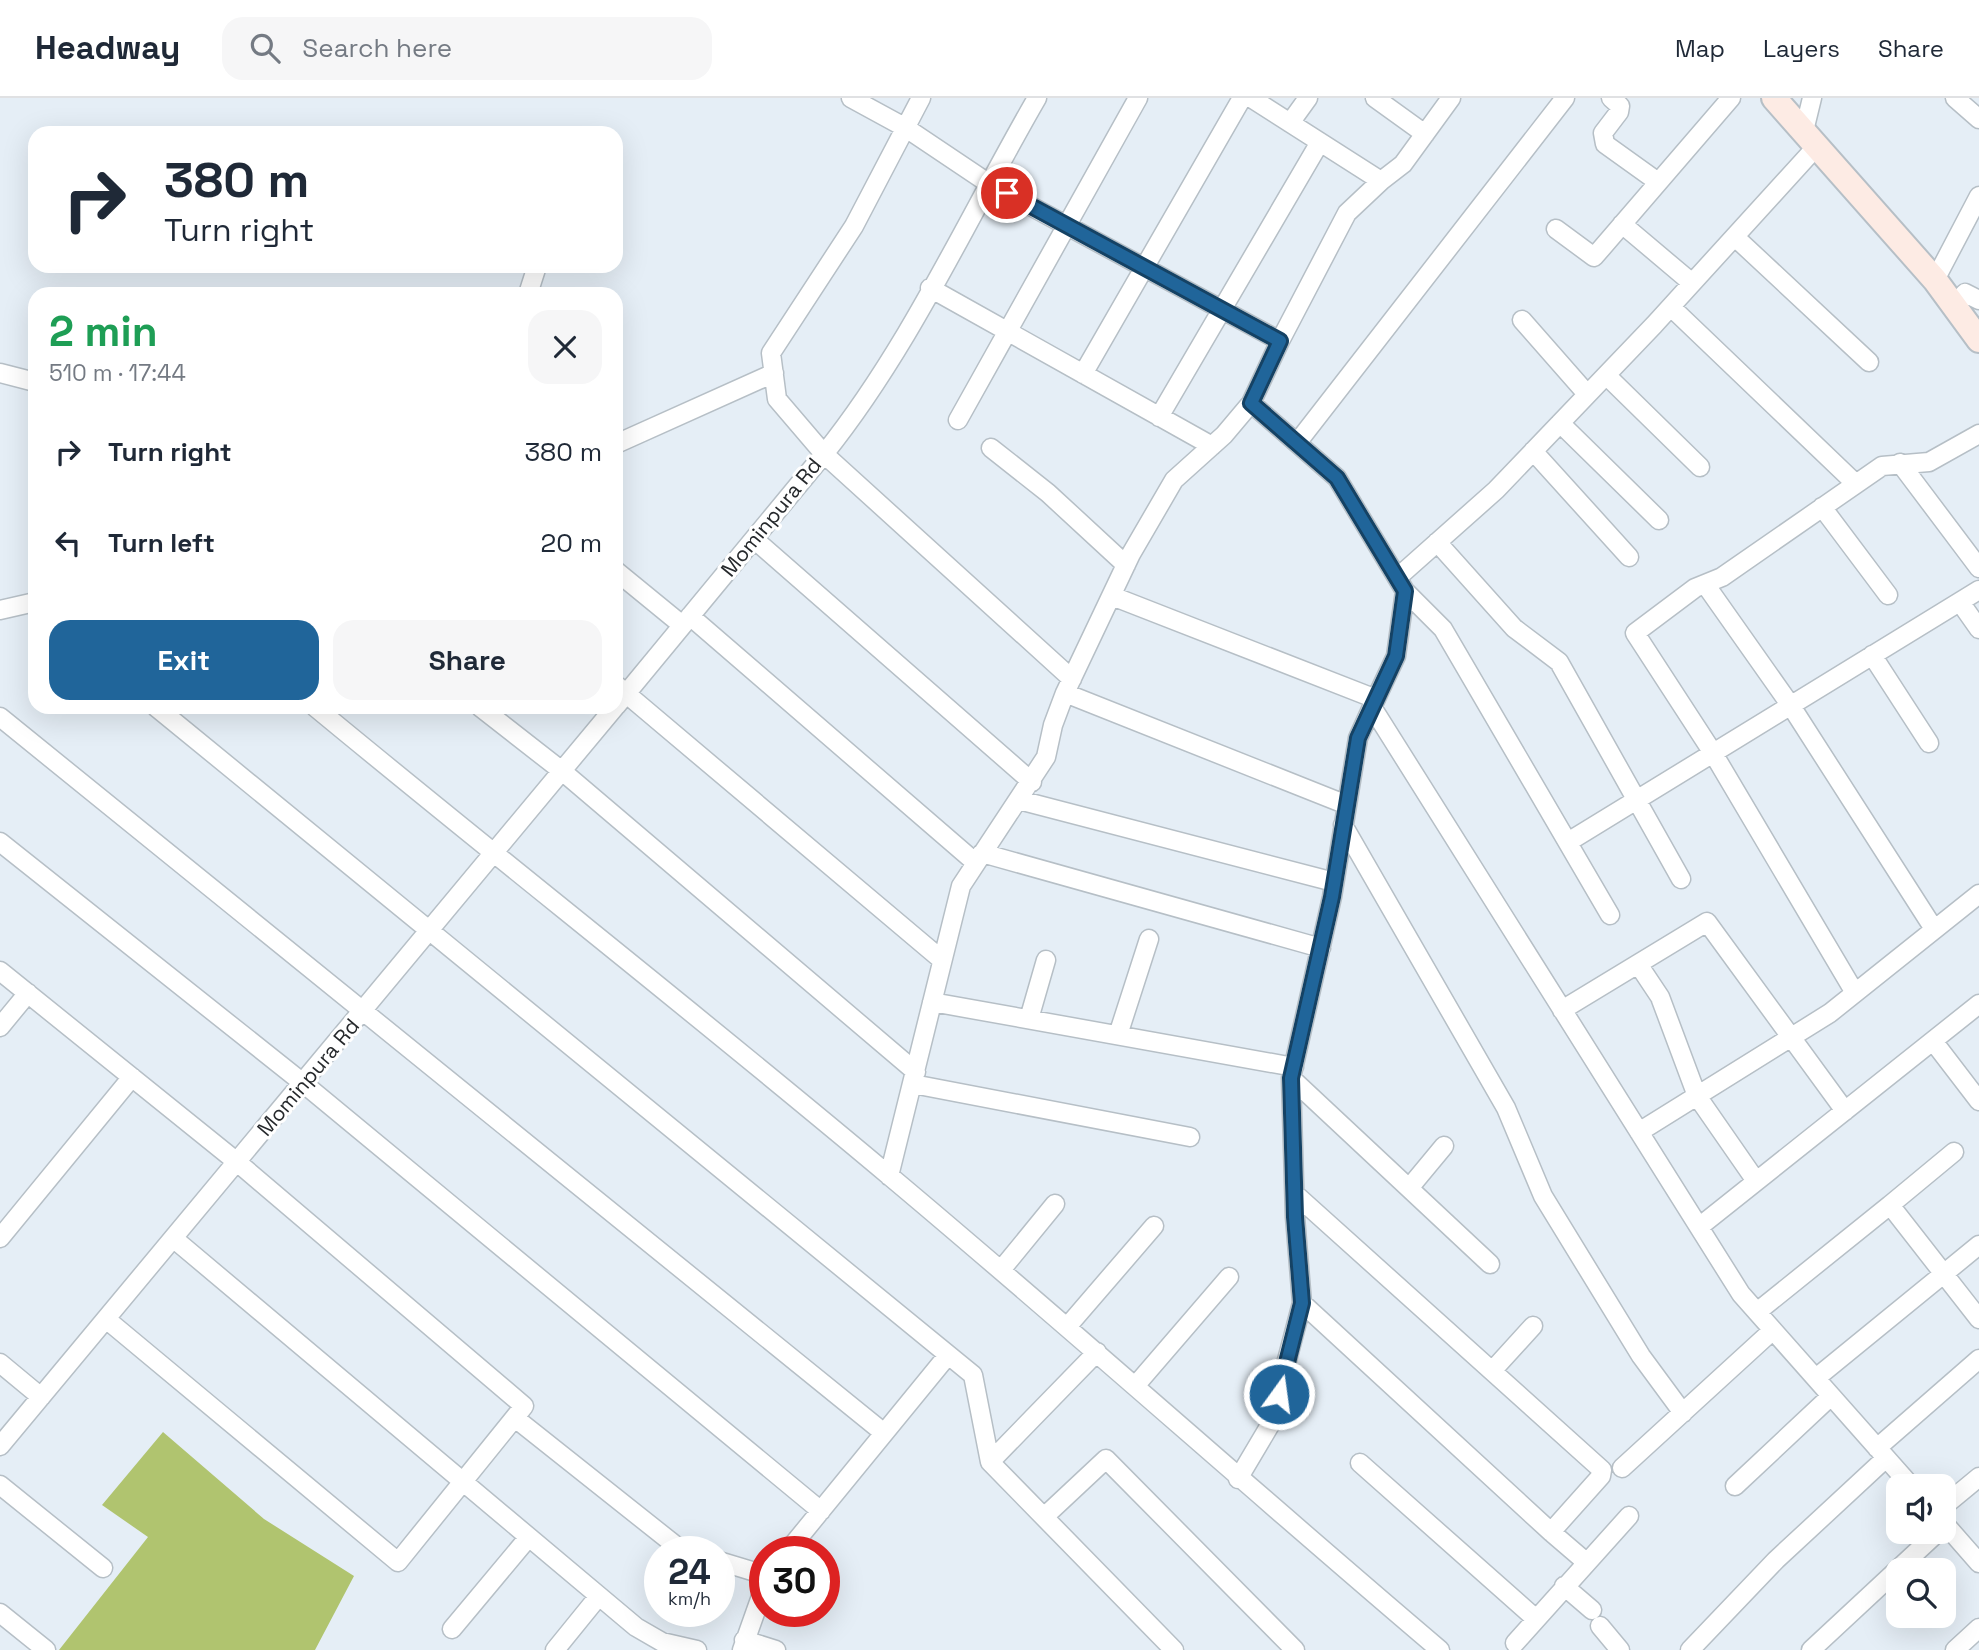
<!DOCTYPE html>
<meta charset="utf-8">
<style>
:root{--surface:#fff;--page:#f6f6f7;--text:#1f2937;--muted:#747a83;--line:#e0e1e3;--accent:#20659a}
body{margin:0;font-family:"Space Grotesk",sans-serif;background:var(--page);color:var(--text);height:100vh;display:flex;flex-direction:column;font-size:26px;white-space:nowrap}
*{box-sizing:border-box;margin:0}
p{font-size:23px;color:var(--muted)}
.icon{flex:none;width:38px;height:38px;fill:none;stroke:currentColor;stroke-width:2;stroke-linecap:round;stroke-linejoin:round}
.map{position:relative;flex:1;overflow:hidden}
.drawer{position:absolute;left:28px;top:189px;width:595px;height:427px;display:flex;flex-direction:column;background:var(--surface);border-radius:21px;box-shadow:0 7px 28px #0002}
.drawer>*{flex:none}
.banner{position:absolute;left:28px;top:28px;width:595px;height:147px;border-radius:21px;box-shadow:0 7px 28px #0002;background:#fff;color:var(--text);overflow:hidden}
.controls{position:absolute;left:1886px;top:1376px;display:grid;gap:14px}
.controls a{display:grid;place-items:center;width:70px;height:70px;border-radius:14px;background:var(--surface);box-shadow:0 7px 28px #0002;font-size:35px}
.speed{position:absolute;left:644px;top:1438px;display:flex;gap:14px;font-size:35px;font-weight:700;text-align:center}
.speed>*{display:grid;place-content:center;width:91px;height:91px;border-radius:50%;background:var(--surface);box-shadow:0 7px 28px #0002;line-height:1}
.speed small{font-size:18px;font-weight:400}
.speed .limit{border:10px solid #d22;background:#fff;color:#111}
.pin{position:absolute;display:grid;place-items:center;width:60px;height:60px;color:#fff;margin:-30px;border:4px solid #fff;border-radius:50%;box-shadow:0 2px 7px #0007}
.me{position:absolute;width:77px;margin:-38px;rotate:14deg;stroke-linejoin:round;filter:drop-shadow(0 0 5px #0008)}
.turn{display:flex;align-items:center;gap:24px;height:147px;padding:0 21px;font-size:32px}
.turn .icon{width:91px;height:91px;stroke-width:2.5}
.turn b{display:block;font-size:49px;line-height:60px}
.round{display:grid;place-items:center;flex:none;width:74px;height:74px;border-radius:21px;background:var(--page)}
.head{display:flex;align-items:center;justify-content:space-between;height:119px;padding:0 21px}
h1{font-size:42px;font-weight:600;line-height:52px;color:#1e9e55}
.primary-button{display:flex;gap:14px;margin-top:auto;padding:14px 21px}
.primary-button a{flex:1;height:80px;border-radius:21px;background:var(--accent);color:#fff;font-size:28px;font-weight:600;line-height:80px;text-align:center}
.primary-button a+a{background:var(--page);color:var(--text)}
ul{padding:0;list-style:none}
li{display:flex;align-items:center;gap:21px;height:91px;padding:0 21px}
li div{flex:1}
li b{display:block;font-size:26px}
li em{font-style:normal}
header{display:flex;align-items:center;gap:42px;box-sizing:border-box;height:98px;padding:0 35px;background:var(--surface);border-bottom:2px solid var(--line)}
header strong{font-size:33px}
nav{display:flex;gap:38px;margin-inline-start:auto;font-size:24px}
.search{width:490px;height:63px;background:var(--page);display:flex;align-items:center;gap:18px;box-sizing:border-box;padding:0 24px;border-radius:21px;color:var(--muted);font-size:26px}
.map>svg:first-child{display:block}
.green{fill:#b0c46f}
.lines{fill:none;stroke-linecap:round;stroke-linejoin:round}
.street-casing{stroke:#b6bfc6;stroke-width:21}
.secondary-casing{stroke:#b6bfc6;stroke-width:28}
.street{stroke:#fff;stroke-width:18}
.secondary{stroke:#fdebe4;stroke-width:24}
.route-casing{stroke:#154264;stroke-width:18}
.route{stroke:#20659a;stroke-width:12}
.labels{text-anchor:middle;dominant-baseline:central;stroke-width:6;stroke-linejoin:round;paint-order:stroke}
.street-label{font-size:21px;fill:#26292c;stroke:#fff}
</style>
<header>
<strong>Headway</strong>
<div class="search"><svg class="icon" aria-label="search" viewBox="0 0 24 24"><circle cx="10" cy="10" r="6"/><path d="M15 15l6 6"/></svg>Search here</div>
<nav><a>Map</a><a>Layers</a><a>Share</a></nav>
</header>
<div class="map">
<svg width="1979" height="1552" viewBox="0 0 1979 1552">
<rect width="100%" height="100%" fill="#e5eef6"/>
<!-- green -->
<path class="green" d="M163 1334 264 1421 354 1478 315 1552H59L148 1439 102 1407Z"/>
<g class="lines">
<!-- street casing -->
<g class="street-casing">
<path id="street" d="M851 0 906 30 988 85 1280 243 1251 305 1337 380 1405 493 1396 558 1372 609 1741 1196 1911 1388
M1037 0C968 119 910 249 824 356L1072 581
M1251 0 1381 83 1347 115 1280 243
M1375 0 1425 36
M1611 0 1620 8 1619 14 1603 35 1605 46 1658 84
M1955 0 1979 21
M1290 25 1308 0
M1804 33 1812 0
M1381 83 1403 66 1451 0
M1622 126 1692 185
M1556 131 1594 159 1731 0
M1735 139 1869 264
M1935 182 1979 98
M930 190 1212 348
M528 196 537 168
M1954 207 1965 195 1979 202
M1671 209 1856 386
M1522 222 1587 296
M0 275 35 284
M1083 276 1242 0
M1606 277 1700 369
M1159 319 1320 44
M958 322 1138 0
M1560 325 1659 422
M1297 345 1565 0
M616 346 774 275
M991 350 1048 395 1126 467
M1533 353 1629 459
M1900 365 1979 470
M1822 409 1888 497
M754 441 1032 684
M1437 444 1514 530 1559 564 1681 781
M616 473 682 527
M1397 480 1496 392 1654 227 1817 48
M1705 486 1791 608 1934 831
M1405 493 1443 531 1610 817
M1112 498 1376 601
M1960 504 1979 531
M0 512 35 504
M690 518 976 765
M1872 557 1929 645
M616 587 942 862
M1065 595 1347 707
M616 608 824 356 777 301 771 255 854 128 921 0
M156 609 973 1277 990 1364
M315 609C506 767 702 920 892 1080 1077 1235 1256 1396 1440 1552
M480 609 562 673 916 974
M0 619 884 1335
M1019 702 1334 784
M1343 727 1506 1010 1543 1098 1641 1258 1683 1315
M0 744 303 985 821 1413
M1568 744 1979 492
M982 755 1321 850
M1638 866 1660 899 1697 998 1756 1083
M0 873 237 1064 524 1308 398 1464 106 1221
M1855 895 1713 655 1635 535 1695 490 1722 479 1882 368 1929 364 1979 336
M932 904 1294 969
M1562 912 1707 824 1845 1013
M1029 921 1046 862
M0 929 28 895
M1118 937 1149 841
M1933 943 1979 1003
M1291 980 1490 1166
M913 986 1190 1039
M1639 1034 1830 915 1979 796
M889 1078 961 788 1046 659 1053 627 1065 595 1131 456 1174 382 1224 337 1251 305
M1410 1089 1444 1048
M1295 1096 1602 1372 1601 1378 1551 1434 1302 1205
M1890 1107 1954 1054
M1699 1129 1979 906
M0 1140 132 979
M173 1140 636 1529 662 1544 697 1552
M1001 1172 1055 1106
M1757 1214 1890 1107 1979 1221
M1067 1229 1154 1128
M1097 1254 990 1364 1174 1552
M0 1265 41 1299
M1492 1273 1533 1228
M1816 1280 1979 1147
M1136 1287 1229 1179
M515 1320 680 1451 691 1454
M0 1348 615 609
M1877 1350 1979 1261
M1360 1365 1536 1521
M1622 1370 1773 1232
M1238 1381 1270 1327 1302 1205 1295 1119 1291 980 1332 799 1358 640 1372 609
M0 1387 103 1470
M1735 1388 1831 1298
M1944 1408 1979 1379
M1044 1419 1106 1361 1295 1552
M1944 1425 1979 1465
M1551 1434 1586 1464
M787 1454 948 1257
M719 1463 765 1477
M1564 1488 1592 1512
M0 1515 46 1552
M1600 1528 1620 1552
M452 1531 528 1440
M744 1542 776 1552
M1515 1545 1629 1418
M555 1552 598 1499
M742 1552 765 1487
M1690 1552 1776 1462 1886 1360
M1811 1552 1939 1433
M1955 1552 1979 1530"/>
</g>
<!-- secondary casing -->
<g class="secondary-casing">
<path id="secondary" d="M1774 0 1935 182 1979 242"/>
</g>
<!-- street -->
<use href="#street" class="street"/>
<!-- secondary -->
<use href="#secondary" class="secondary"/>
</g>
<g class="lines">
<!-- route casing -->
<g class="route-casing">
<path id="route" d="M1007 95 1280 243 1251 305 1337 380 1405 493 1396 558 1358 640 1332 799 1291 980 1295 1119 1302 1205 1279 1296"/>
</g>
<!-- route -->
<use href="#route" class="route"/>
</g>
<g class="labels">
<!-- street labels -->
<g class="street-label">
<text transform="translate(771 419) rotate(-51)">Mominpura Rd</text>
<text transform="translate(308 979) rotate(-50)">Mominpura Rd</text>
</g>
</g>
</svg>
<div class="controls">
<a><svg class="icon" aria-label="sound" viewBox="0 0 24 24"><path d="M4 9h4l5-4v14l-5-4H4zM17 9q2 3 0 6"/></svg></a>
<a><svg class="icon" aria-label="search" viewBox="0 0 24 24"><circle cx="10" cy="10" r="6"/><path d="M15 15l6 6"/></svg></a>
</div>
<div class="speed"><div>24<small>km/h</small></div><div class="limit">30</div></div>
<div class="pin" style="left:1007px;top:95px;background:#d93025"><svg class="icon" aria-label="arrive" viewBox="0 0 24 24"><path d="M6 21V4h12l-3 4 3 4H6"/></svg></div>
<svg class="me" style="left:1279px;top:1296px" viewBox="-20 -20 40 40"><circle r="17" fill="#20659a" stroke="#fff" stroke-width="3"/><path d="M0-11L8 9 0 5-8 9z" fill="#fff"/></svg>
<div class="banner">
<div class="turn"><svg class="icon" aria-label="right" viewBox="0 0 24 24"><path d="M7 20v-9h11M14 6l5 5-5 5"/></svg><div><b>380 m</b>Turn right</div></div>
</div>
<section class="drawer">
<div class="head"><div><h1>2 min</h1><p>510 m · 17:44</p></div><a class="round"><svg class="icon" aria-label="close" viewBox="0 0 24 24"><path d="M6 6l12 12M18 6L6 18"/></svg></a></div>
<ul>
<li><svg class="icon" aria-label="right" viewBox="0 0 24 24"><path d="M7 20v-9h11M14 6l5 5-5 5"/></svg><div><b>Turn right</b></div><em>380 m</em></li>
<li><svg class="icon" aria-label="left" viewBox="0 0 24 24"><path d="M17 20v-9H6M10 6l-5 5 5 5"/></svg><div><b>Turn left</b></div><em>20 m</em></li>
</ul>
<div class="primary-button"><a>Exit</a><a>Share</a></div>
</section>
</div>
